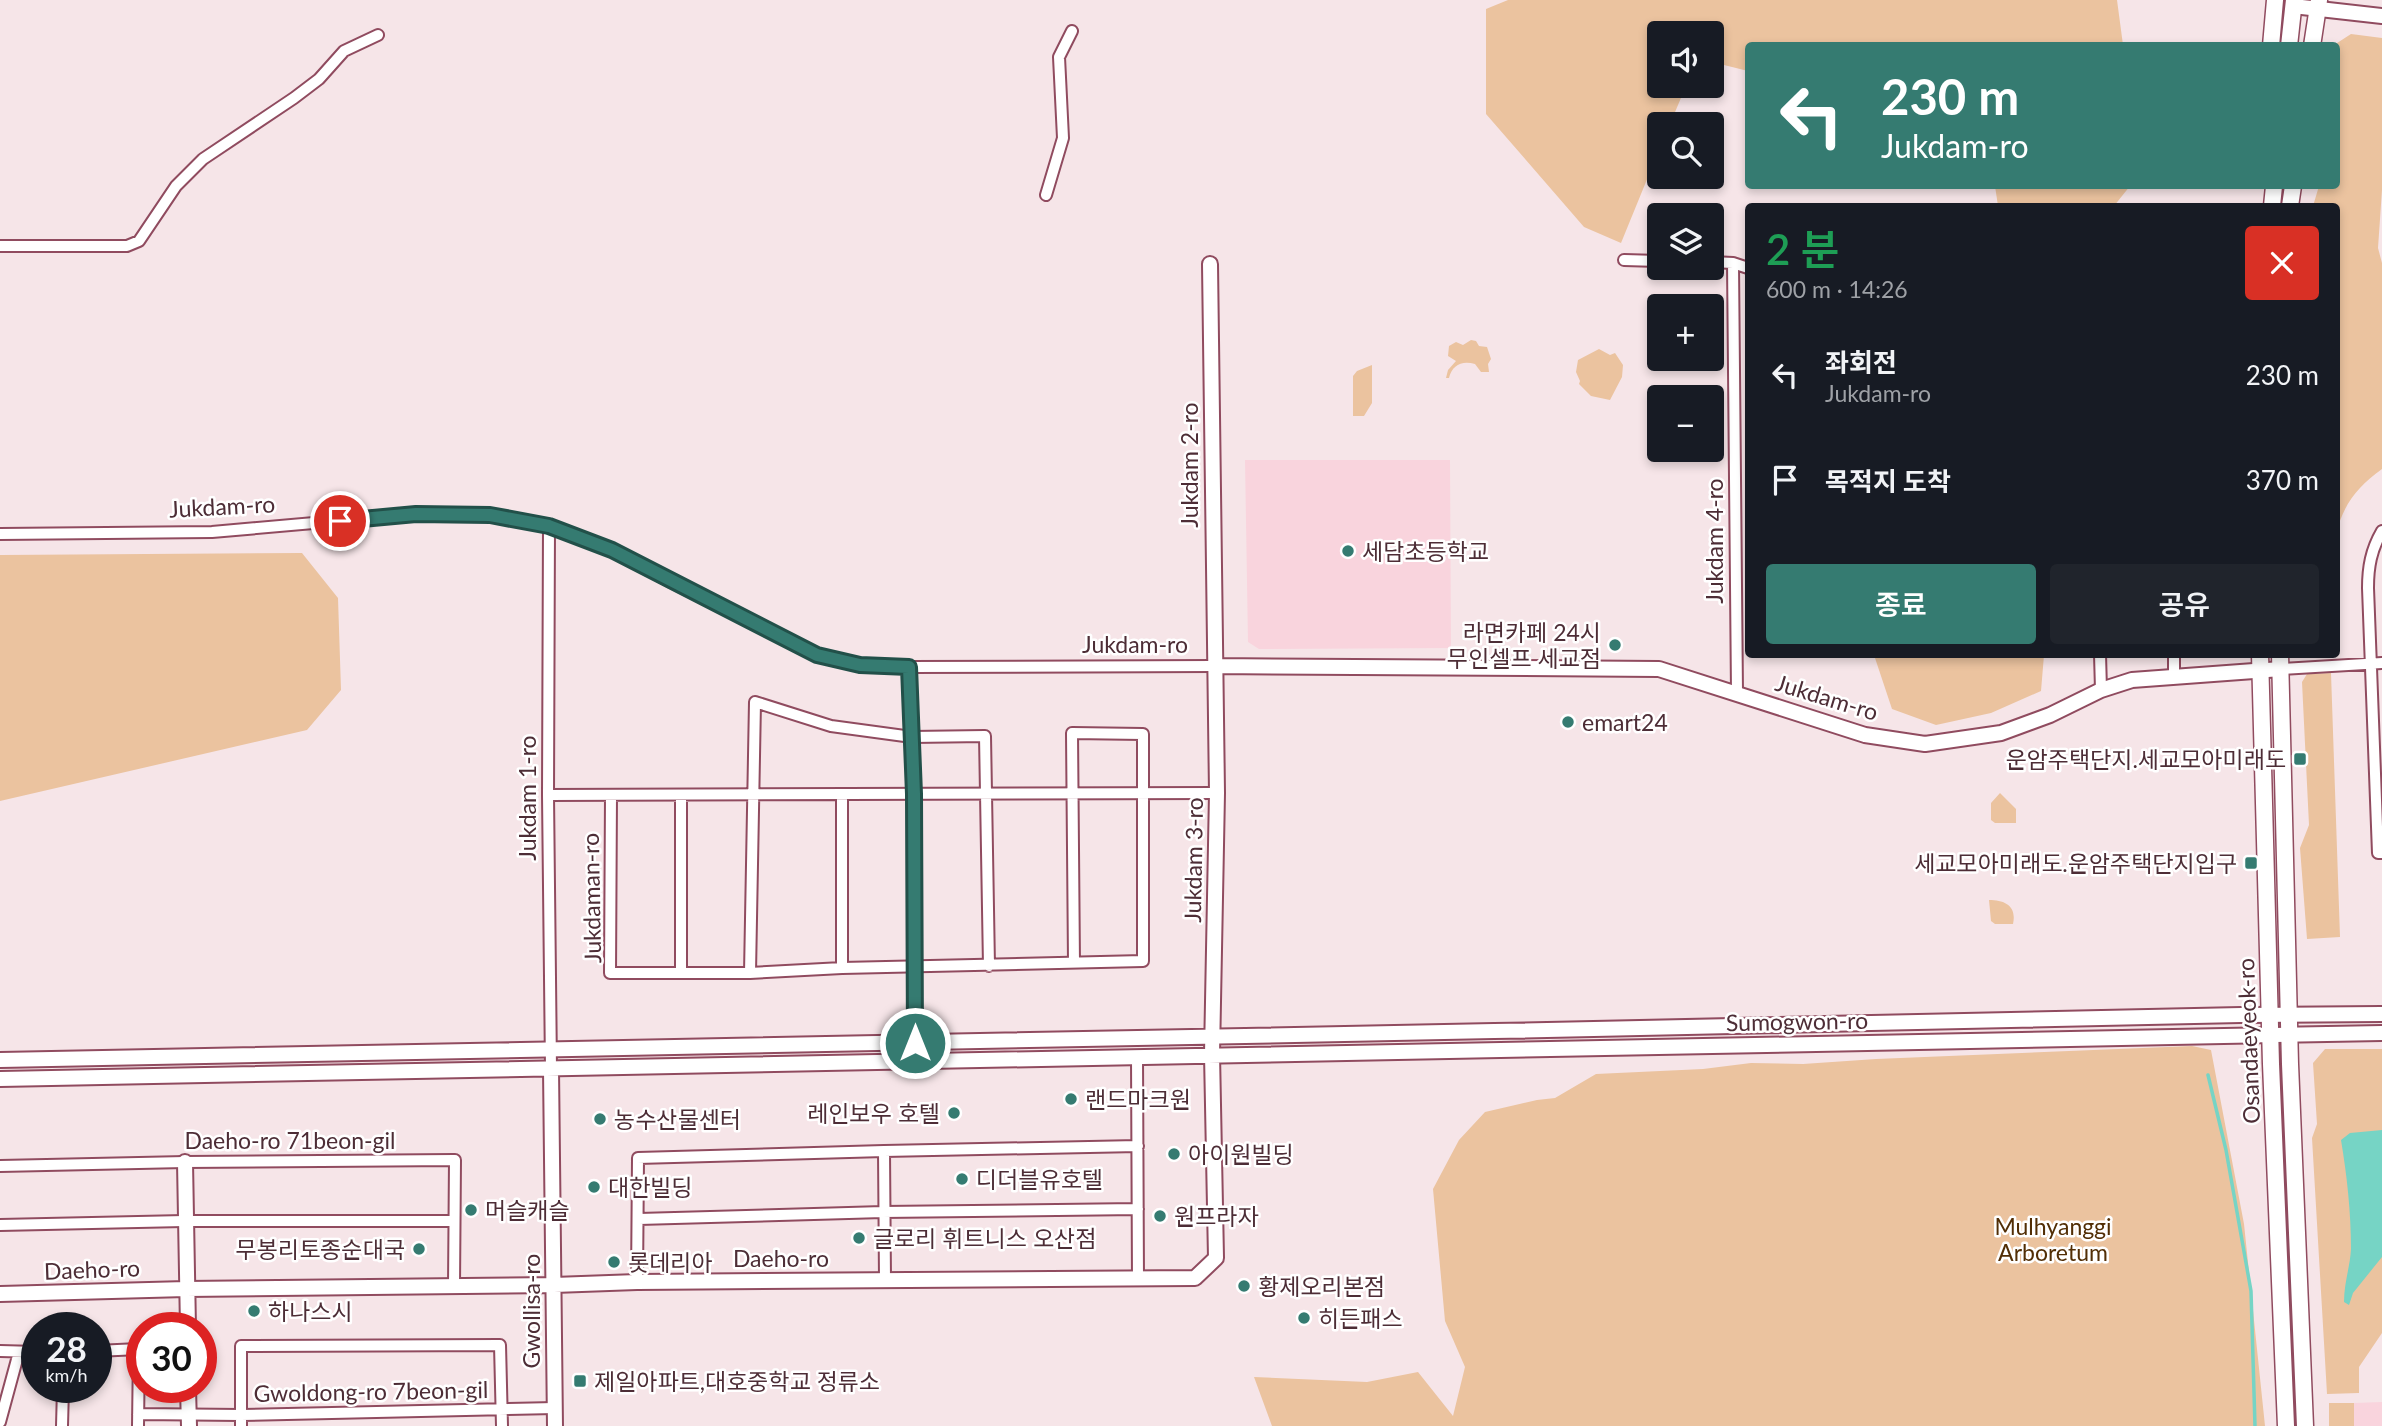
<!DOCTYPE html>
<html lang="ko">
<meta charset="utf-8">
<style>
:root{--surface:#171b24;--page:#20242c;--text:#f1f3f6;--muted:#9ea1a6;--accent:#357b71}
body{margin:0;font-family:Lato,"Noto Sans KR",sans-serif;background:var(--page);color:var(--text);height:100vh;display:flex;flex-direction:column;font-size:26px;white-space:nowrap}
*{box-sizing:border-box;margin:0}
p{font-size:23px;color:var(--muted)}
.icon{flex:none;width:38px;height:38px;fill:none;stroke:currentColor;stroke-width:2;stroke-linecap:round;stroke-linejoin:round}
.map{position:relative;flex:1;overflow:hidden}
.details{position:absolute;left:1745px;top:203px;width:595px;height:455px;display:flex;flex-direction:column;background:var(--surface);border-radius:7px;box-shadow:0 4px 10px #0003}
.details>*{flex:none}
.guide{position:absolute;left:1745px;top:42px;width:595px;height:147px;border-radius:7px;box-shadow:0 4px 10px #0003;background:#357b71;color:#fff;overflow:hidden}
.controls{position:absolute;left:1647px;top:21px;display:grid;gap:14px}
.controls a{display:grid;place-items:center;width:77px;height:77px;border-radius:7px;background:var(--surface);box-shadow:0 4px 10px #0003;font-size:35px}
.speed{position:absolute;left:21px;top:1312px;display:flex;gap:14px;font-size:35px;font-weight:700;text-align:center}
.speed>*{display:grid;place-content:center;width:91px;height:91px;border-radius:50%;background:var(--surface);box-shadow:0 4px 10px #0003;line-height:1}
.speed small{font-size:18px;font-weight:400}
.speed .limit{border:10px solid #d22;background:#fff;color:#111}
.pin{position:absolute;display:grid;place-items:center;width:60px;height:60px;color:#fff;margin:-30px;border:4px solid #fff;border-radius:50%;box-shadow:0 2px 7px #0007}
.me{position:absolute;width:77px;margin:-38px;rotate:0deg;stroke-linejoin:round;filter:drop-shadow(0 0 5px #0008)}
.turn{display:flex;align-items:center;gap:24px;height:147px;padding:0 21px;font-size:32px}
.turn .icon{width:91px;height:91px;stroke-width:2.5}
.turn b{display:block;font-size:49px;line-height:60px}
.round{display:grid;place-items:center;flex:none;width:74px;height:74px;border-radius:7px;background:var(--page)}
.headline{display:flex;align-items:center;justify-content:space-between;height:119px;padding:0 21px}
h1{font-size:42px;font-weight:600;line-height:52px;color:#1e9e55}
.primary-button{display:flex;gap:14px;margin-top:auto;padding:14px 21px}
.primary-button a{flex:1;height:80px;border-radius:7px;background:var(--accent);color:#fff;font-size:28px;font-weight:600;line-height:80px;text-align:center}
.primary-button a+a{background:var(--page);color:var(--text)}
ul{padding:0;list-style:none}
li{display:flex;align-items:center;gap:21px;height:105px;padding:0 21px}
li div{flex:1}
li b{display:block;font-size:26px}
li em{font-style:normal}
.map>svg:first-child{display:block}
.built{fill:#f9d4dd}
.green{fill:#ebc39f}
.water{fill:#76d4c5}
.lines{fill:none;stroke-linecap:round;stroke-linejoin:round}
.stream{stroke:#76d4c5;stroke-width:3.5}
.minor-casing{stroke:#904b5f;stroke-width:14}
.tertiary-casing{stroke:#904b5f;stroke-width:18}
.secondary-casing{stroke:#904b5f;stroke-width:19}
.minor{stroke:#fff;stroke-width:10}
.tertiary{stroke:#fff;stroke-width:14}
.secondary{stroke:#fff;stroke-width:16}
.route-casing{stroke:#225049;stroke-width:18}
.route{stroke:#357b71;stroke-width:12}
.poi-dot{fill:#357b71;stroke:#fff;stroke-width:2.5}
.labels{text-anchor:middle;dominant-baseline:central;stroke-width:5;stroke-linejoin:round;paint-order:stroke}
.street-label{font-size:23px;fill:#4d2d36;stroke:#fff}
.poi-label{font-size:23px;fill:#4d2d36;stroke:#fff;text-anchor:start}
.park-label{font-size:23px;fill:#522e05;stroke:#fff}
</style>
<div class="map">
<svg width="2382" height="1426" viewBox="0 0 2382 1426">
<rect width="100%" height="100%" fill="#f6e5e8"/>
<!-- built -->
<path class="built" d="M1245 460H1450L1451 648 1259 649 1248 642Z
M2382 1402V1426H2354V1403Z"/>
<!-- green -->
<path class="green" d="M1508 0H2117L2123 45 1748 46V71L1712 62V33H1659V86H1686L1670 124H1659V150L1621 243 1584 227 1486 114V9Z
M2351 34 2382 38V190L2378 248 2382 263V469C2357 487 2344 504 2336 533V206H2313L2319 186H2336V46L2334 45Z
M1995 186H2130L2114 206H1998Z
M1471 340 1476 341 1479 346 1487 347 1491 359 1488 364 1489 372H1481L1475 364C1462 360 1452 365 1449 378H1446L1448 370 1456 361 1448 356 1449 346 1456 342 1463 345Z
M1599 349 1610 355 1615 353 1623 365 1622 377 1610 400 1591 396 1579 384 1580 381 1576 372 1578 360Z
M1372 365V403L1364 416H1353V376L1357 371Z
M302 553 338 598 341 690 307 730 0 801V555Z
M1878 655H2044L2041 691 1991 713 1936 725 1892 709 1875 658Z
M2331 673 2340 937 2307 939 2300 848 2309 825 2302 682 2307 674Z
M2000 793 2016 809V823H1995L1991 820V803Z
M1989 900C2005 900 2017 906 2013 924H1995L1991 921Z
M2192 1046 2211 1050 2244 1224 2265 1426H1272L1254 1377 1367 1382 1418 1372 1453 1416 1465 1367 1445 1321 1433 1189 1459 1140 1485 1112 1537 1100 1555 1098 1596 1074 1703 1069 1751 1063 1803 1064 1876 1059Z
M2325 1049H2382V1333L2359 1367V1393L2327 1394 2312 1138 2317 1124 2313 1063Z
M2329 1403H2354V1426H2329Z"/>
<!-- water -->
<path class="water" d="M2382 1130V1257L2353 1293 2349 1305 2344 1302C2344 1283 2350 1267 2351 1249 2351 1212 2347 1176 2341 1140L2350 1133Z"/>
<g class="lines">
<!-- stream -->
<path class="stream" d="M2208 1075 2226 1150 2251 1291 2255 1426"/>
<!-- minor casing -->
<g class="minor-casing">
<path id="minor" d="M1046 195 1063 138 1059 57 1072 31
M0 246H127L139 241 176 186 203 159 294 98 319 79 344 51 378 35
M1624 260 1659 261
M1712 262 1733 263 1748 268
M1733 263 1737 693
M549 526 548 795 551 1069
M2382 531C2371 550 2368 567 2368 588L2378 853H2382
M0 534 212 532 416 514 490 515 549 526 612 550 671 582 817 655 860 665 909 667 1214 666
M2100 654 2101 690
M2174 654V677
M909 667 914 794 915 1061
M2281 669 2382 663
M842 794V968
M548 795 1217 793
M611 795 610 973H750L842 968 1143 961V734L1072 733 1074 963
M681 795V972
M750 973 755 702 831 726 912 737 985 736 989 966
M1137 1056 1138 1279
M884 1151 1138 1146
M0 1166 185 1162 455 1160 454 1286
M639 1219 883 1212 1138 1209
M0 1225 184 1221H454
M637 1282 638 1158 884 1151 885 1280
M0 1351 37 1352
M96 1351 139 1349 138 1426
M138 1414 241 1415 555 1408
M0 1422 19 1352
M62 1426 63 1388
M241 1426V1346L500 1345 502 1426"/>
</g>
<!-- tertiary casing -->
<g class="tertiary-casing">
<path id="tertiary" d="M2293 6 2382 16
M1214 666 1659 669 1865 735 1925 744 2001 733 2050 715 2101 690 2132 680 2281 669
M0 1060C747 1050 1494 1030 2241 1015L2382 1014
M551 1069 555 1426
M0 1079 2382 1033
M185 1162 188 1328
M0 1294 186 1289 554 1285 637 1282 1195 1278 1216 1258 1212 1054 1217 793 1210 264
M188 1388 189 1426"/>
</g>
<!-- secondary casing -->
<g class="secondary-casing">
<path id="secondary" d="M2271 46 2275 0
M2289 46 2294 0
M2312 46 2319 0
M2272 206 2274 186
M2290 206 2293 186
M2260 654 2271 1064 2286 1426
M2280 654 2290 1064 2305 1426"/>
</g>
<!-- minor -->
<use href="#minor" class="minor"/>
<!-- tertiary -->
<use href="#tertiary" class="tertiary"/>
<!-- secondary -->
<use href="#secondary" class="secondary"/>
</g>
<g class="lines">
<!-- route casing -->
<g class="route-casing">
<path id="route" d="M340 521 416 514 490 515 549 526 612 550 817 655 860 665 909 667 914 794 915 1043"/>
</g>
<!-- route -->
<use href="#route" class="route"/>
</g>
<!-- markers -->
<g class="poi-dot">
<circle cx="1348" cy="551" r="7"/>
<circle cx="1615" cy="645" r="7"/>
<circle cx="1568" cy="722" r="7"/>
<rect x="2293" y="752" width="14" height="14" rx="3.5"/>
<rect x="2244" y="856" width="14" height="14" rx="3.5"/>
<circle cx="1071" cy="1099" r="7"/>
<circle cx="954" cy="1113" r="7"/>
<circle cx="600" cy="1119" r="7"/>
<circle cx="1174" cy="1154" r="7"/>
<circle cx="962" cy="1179" r="7"/>
<circle cx="594" cy="1187" r="7"/>
<circle cx="471" cy="1210" r="7"/>
<circle cx="1160" cy="1216" r="7"/>
<circle cx="859" cy="1238" r="7"/>
<circle cx="419" cy="1249" r="7"/>
<circle cx="614" cy="1262" r="7"/>
<circle cx="1244" cy="1286" r="7"/>
<circle cx="254" cy="1311" r="7"/>
<circle cx="1304" cy="1318" r="7"/>
<rect x="573" y="1374" width="14" height="14" rx="3.5"/>
</g>
<g class="labels">
<!-- street labels -->
<g class="street-label">
<text transform="translate(1189 465) rotate(-90)">Jukdam 2-ro</text>
<text transform="translate(222 506) rotate(-3)">Jukdam-ro</text>
<text transform="translate(1714 541) rotate(-90)">Jukdam 4-ro</text>
<text x="1135" y="644">Jukdam-ro</text>
<text transform="translate(1827 697) rotate(17)">Jukdam-ro</text>
<text transform="translate(527 798) rotate(-90)">Jukdam 1-ro</text>
<text transform="translate(1193 860) rotate(-89)">Jukdam 3-ro</text>
<text transform="translate(591 898) rotate(-91)">Jukdaman-ro</text>
<text transform="translate(1797 1021) rotate(-1)">Sumogwon-ro</text>
<text transform="translate(2248 1041) rotate(-92)">Osandaeyeok-ro</text>
<text x="290" y="1140">Daeho-ro 71beon-gil</text>
<text x="781" y="1258">Daeho-ro</text>
<text transform="translate(92 1269) rotate(-2)">Daeho-ro</text>
<text transform="translate(531 1311) rotate(-90)">Gwollisa-ro</text>
<text transform="translate(371 1391) rotate(-1)">Gwoldong-ro 7beon-gil</text>
</g>
<!-- poi labels -->
<g class="poi-label">
<text x="1362" y="551">세담초등학교</text>
<text x="1601" y="632" text-anchor="end">라면카페 24시<tspan x="1601" dy="26">무인셀프 세교점</tspan></text>
<text x="1582" y="722">emart24</text>
<text x="2286" y="759" text-anchor="end">운암주택단지.세교모아미래도</text>
<text x="2237" y="863" text-anchor="end">세교모아미래도.운암주택단지입구</text>
<text x="1085" y="1099">랜드마크원</text>
<text x="940" y="1113" text-anchor="end">레인보우 호텔</text>
<text x="614" y="1119">농수산물센터</text>
<text x="1188" y="1154">아이원빌딩</text>
<text x="976" y="1179">디더블유호텔</text>
<text x="608" y="1187">대한빌딩</text>
<text x="485" y="1210">머슬캐슬</text>
<text x="1174" y="1216">원프라자</text>
<text x="873" y="1238">글로리 휘트니스 오산점</text>
<text x="405" y="1249" text-anchor="end">무봉리토종순대국</text>
<text x="628" y="1262">롯데리아</text>
<text x="1258" y="1286">황제오리본점</text>
<text x="268" y="1311">하나스시</text>
<text x="1318" y="1318">히든패스</text>
<text x="594" y="1381">제일아파트,대호중학교 정류소</text>
</g>
<!-- park labels -->
<g class="park-label">
<text x="2053" y="1226">Mulhyanggi<tspan x="2053" dy="26">Arboretum</tspan></text>
</g>
</g>
</svg>
<div class="controls">
<a><svg class="icon" aria-label="sound" viewBox="0 0 24 24"><path d="M4 9h4l5-4v14l-5-4H4zM17 9q2 3 0 6"/></svg></a>
<a><svg class="icon" aria-label="search" viewBox="0 0 24 24"><circle cx="10" cy="10" r="6"/><path d="M15 15l6 6"/></svg></a>
<a><svg class="icon" aria-label="layers" viewBox="0 0 24 24"><path d="M12 4l9 5-9 5-9-5zM3 14l9 5 9-5"/></svg></a>
<a>+</a>
<a>−</a>
</div>
<div class="speed"><div>28<small>km/h</small></div><div class="limit">30</div></div>
<div class="pin" style="left:340px;top:521px;background:#d93025"><svg class="icon" aria-label="arrive" viewBox="0 0 24 24"><path d="M6 21V4h12l-3 4 3 4H6"/></svg></div>
<svg class="me" style="left:915px;top:1043px" viewBox="-20 -20 40 40"><circle r="17" fill="#357b71" stroke="#fff" stroke-width="3"/><path d="M0-11L8 9 0 5-8 9z" fill="#fff"/></svg>
<div class="guide">
<div class="turn"><svg class="icon" aria-label="left" viewBox="0 0 24 24"><path d="M17 20v-9H6M10 6l-5 5 5 5"/></svg><div><b>230 m</b>Jukdam-ro</div></div>
</div>
<section class="details">
<div class="headline"><div><h1>2 분</h1><p>600 m · 14:26</p></div><a class="round" style="background:#d93025;color:#fff"><svg class="icon" aria-label="close" viewBox="0 0 24 24"><path d="M6 6l12 12M18 6L6 18"/></svg></a></div>
<ul>
<li><svg class="icon" aria-label="left" viewBox="0 0 24 24"><path d="M17 20v-9H6M10 6l-5 5 5 5"/></svg><div><b>좌회전</b><p>Jukdam-ro</p></div><em>230 m</em></li>
<li><svg class="icon" aria-label="arrive" viewBox="0 0 24 24"><path d="M6 21V4h12l-3 4 3 4H6"/></svg><div><b>목적지 도착</b></div><em>370 m</em></li>
</ul>
<div class="primary-button"><a>종료</a><a>공유</a></div>
</section>
</div>
